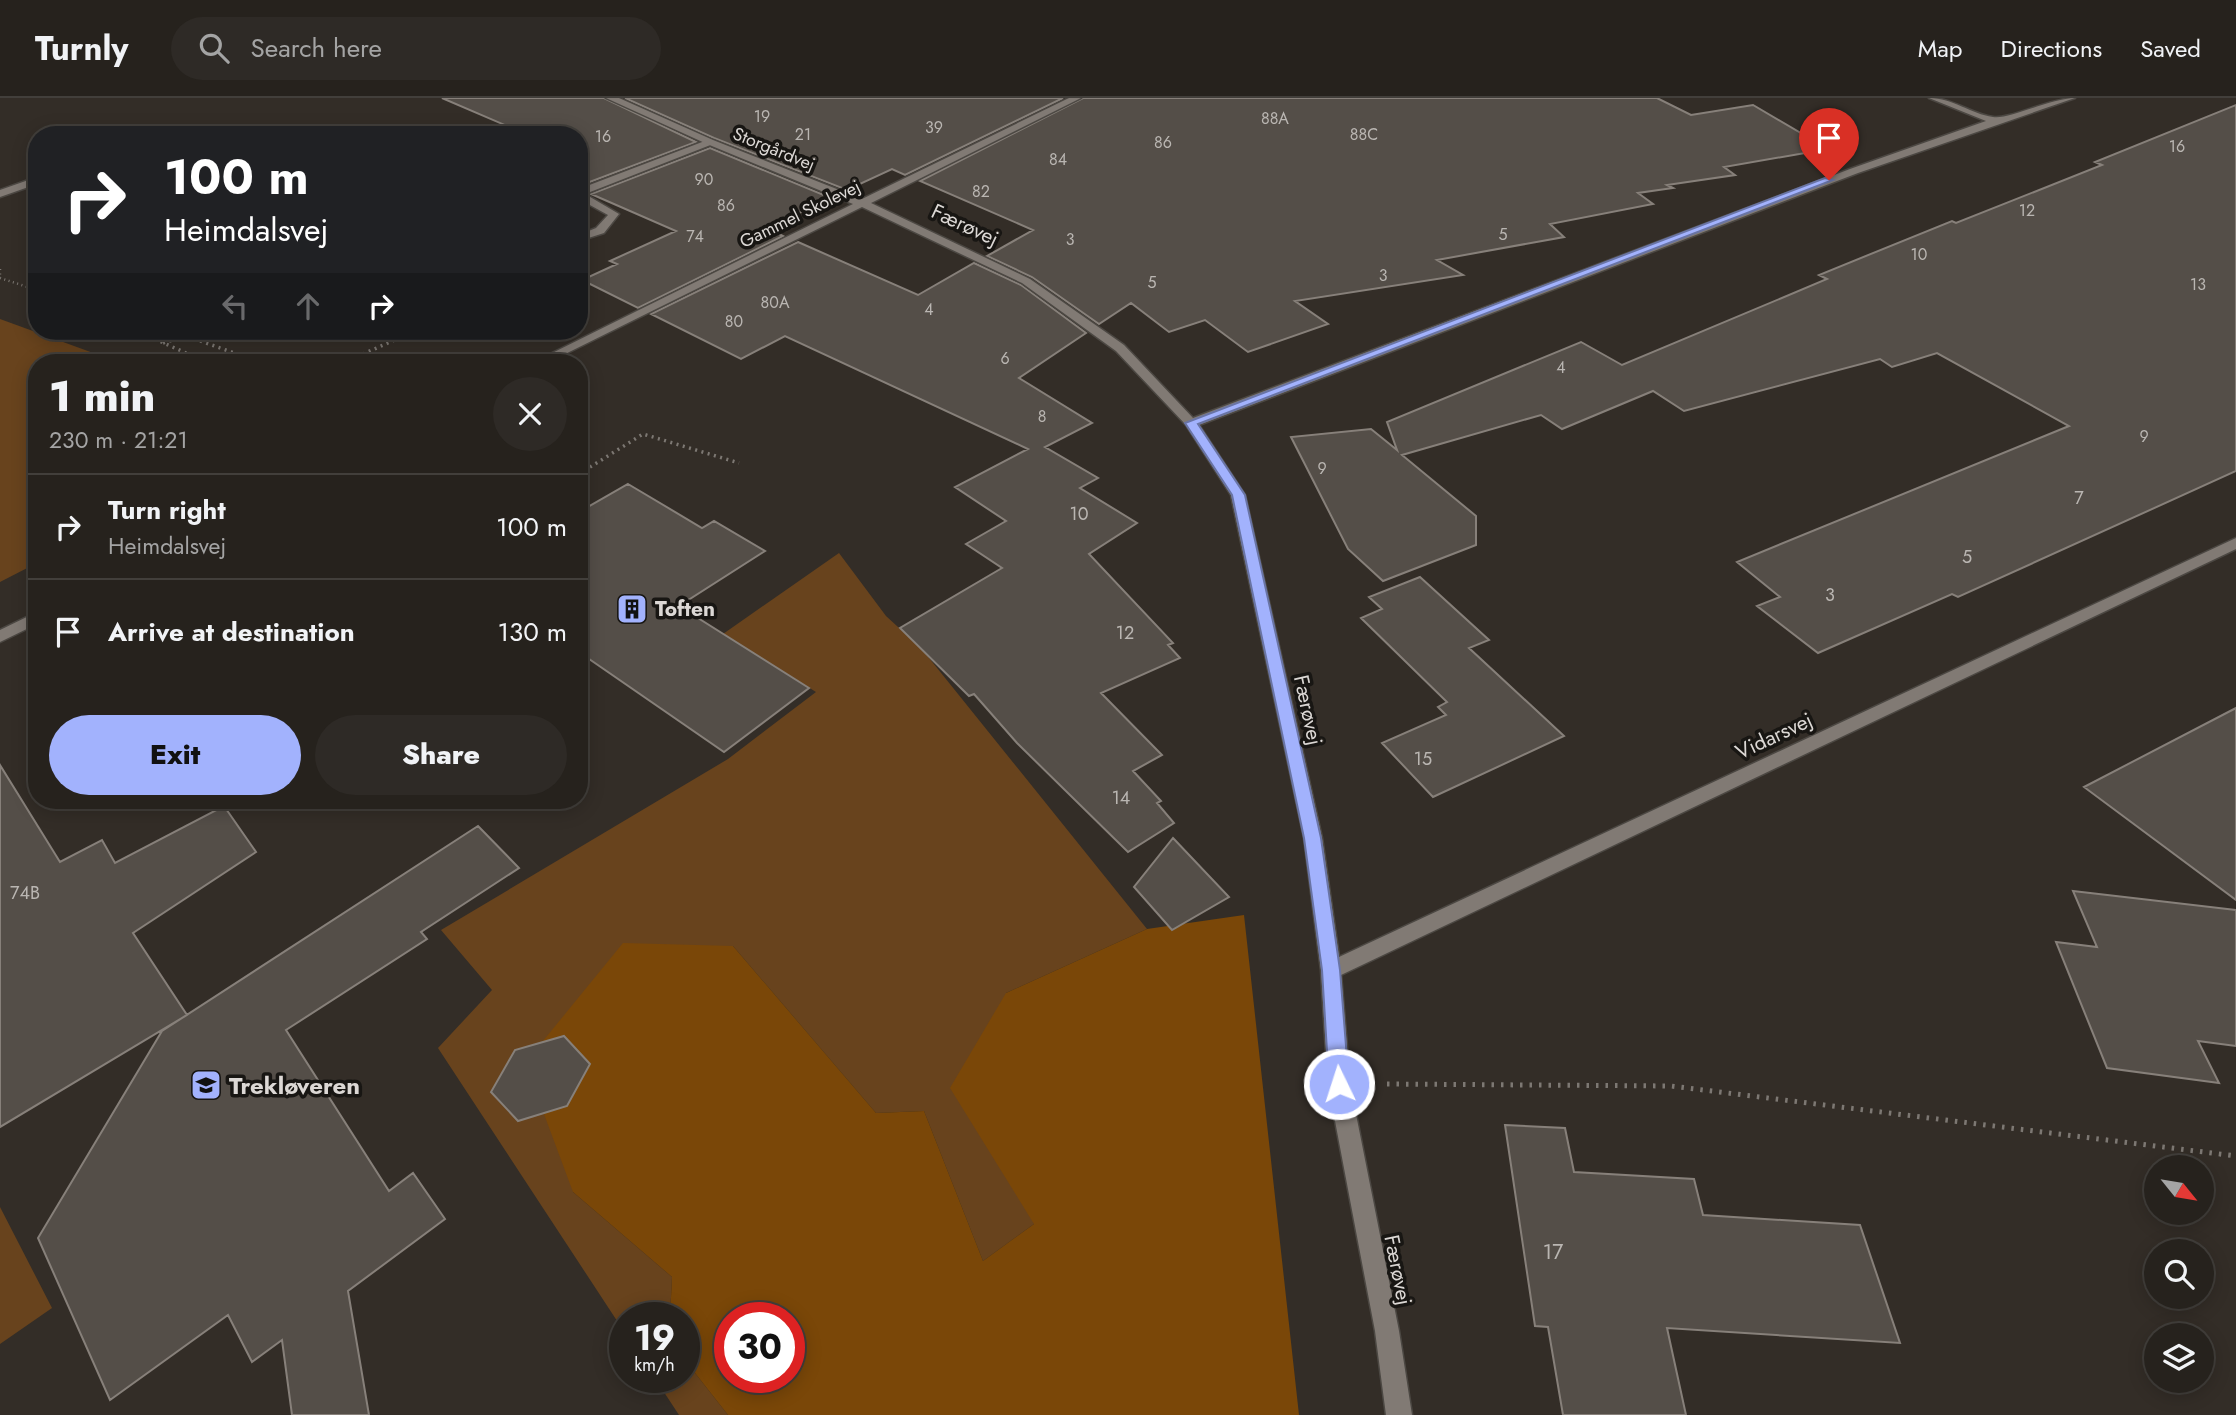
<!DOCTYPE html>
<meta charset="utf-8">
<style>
:root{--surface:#26221d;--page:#2e2a26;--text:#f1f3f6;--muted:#a4a4a4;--line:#423f3b;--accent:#a2b2fd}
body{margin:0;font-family:Jost,sans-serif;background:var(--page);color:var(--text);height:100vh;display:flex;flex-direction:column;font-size:26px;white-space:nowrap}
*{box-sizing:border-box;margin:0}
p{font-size:23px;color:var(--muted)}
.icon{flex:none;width:38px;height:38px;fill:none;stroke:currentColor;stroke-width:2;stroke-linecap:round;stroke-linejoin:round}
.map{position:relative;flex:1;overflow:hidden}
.panel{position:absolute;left:28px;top:256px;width:560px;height:455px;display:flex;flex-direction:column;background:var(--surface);border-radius:28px;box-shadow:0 4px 18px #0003,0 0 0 2px var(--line)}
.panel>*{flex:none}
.guide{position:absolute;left:28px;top:28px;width:560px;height:214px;border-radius:28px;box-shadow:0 4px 18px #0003,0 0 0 2px var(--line);background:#202124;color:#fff;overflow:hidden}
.needle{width:46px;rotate:120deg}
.fabs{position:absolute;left:2144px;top:1057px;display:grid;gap:14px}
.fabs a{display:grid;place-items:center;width:70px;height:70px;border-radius:50%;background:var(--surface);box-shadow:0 4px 18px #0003,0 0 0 2px var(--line);font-size:35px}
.speed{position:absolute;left:609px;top:1204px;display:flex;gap:14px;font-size:35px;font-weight:700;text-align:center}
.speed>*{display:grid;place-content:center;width:91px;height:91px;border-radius:50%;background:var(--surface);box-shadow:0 4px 18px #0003,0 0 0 2px var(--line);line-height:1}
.speed small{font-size:18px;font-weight:400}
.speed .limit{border:10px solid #d22;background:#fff;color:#111}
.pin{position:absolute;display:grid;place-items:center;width:60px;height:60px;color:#fff;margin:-72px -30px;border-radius:50% 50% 50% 0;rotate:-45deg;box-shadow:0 0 7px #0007}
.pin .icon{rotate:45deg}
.me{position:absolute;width:77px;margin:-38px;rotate:356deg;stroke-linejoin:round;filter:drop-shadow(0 0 5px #0008)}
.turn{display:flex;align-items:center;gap:24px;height:147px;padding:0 21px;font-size:32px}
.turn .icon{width:91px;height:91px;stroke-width:2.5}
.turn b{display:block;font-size:49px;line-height:60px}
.lanes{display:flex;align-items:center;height:66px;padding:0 21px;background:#0003;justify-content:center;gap:35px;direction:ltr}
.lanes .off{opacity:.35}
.round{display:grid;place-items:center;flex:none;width:74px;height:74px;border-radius:37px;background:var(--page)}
.headline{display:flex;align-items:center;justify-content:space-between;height:119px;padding:0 21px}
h1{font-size:42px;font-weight:800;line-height:52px}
.action{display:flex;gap:14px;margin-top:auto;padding:14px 21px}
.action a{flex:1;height:80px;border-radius:42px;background:var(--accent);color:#111;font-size:28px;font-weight:800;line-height:80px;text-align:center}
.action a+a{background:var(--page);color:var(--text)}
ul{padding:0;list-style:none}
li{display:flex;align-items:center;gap:21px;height:105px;padding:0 21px;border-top:2px solid var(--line)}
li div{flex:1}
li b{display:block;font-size:26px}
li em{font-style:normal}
header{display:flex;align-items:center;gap:42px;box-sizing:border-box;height:98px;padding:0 35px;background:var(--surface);border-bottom:2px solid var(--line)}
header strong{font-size:33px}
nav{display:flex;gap:38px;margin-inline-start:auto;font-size:24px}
.search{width:490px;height:63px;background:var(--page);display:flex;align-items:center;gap:18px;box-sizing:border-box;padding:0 24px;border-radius:38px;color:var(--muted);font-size:26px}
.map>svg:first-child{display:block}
.green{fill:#68431d}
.forest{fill:#7a4708;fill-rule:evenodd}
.building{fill:#544e48;stroke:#87807a;stroke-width:2}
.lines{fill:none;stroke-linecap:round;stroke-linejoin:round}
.service-casing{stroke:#4c4843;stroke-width:3}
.minor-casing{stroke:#4c4843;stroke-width:3}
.path-far2{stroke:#7d7873;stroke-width:2.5;stroke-dasharray:1 3.5;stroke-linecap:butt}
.path-far1{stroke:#7d7873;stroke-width:3.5;stroke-dasharray:2 4.5;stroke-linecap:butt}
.path{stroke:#7d7873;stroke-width:5;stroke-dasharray:2.5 7;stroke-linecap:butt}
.service{fill:#817a74;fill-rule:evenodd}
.minor{fill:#817a74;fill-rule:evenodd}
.route{fill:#a2b2fd;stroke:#6974a4;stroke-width:2}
.labels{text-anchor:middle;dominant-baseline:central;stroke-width:7;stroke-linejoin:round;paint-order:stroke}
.far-number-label{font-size:16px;fill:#bab6b2}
.far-street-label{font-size:18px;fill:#dcd8d5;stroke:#181613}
.number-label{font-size:18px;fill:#bab6b2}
.street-label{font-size:21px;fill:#dcd8d5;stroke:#181613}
.poi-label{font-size:21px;font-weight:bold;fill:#dcd8d5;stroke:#181613;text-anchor:start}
.near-number-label{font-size:21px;fill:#bab6b2}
.near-poi-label{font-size:24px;font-weight:bold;fill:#dcd8d5;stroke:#181613;text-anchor:start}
</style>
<header>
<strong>Turnly</strong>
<div class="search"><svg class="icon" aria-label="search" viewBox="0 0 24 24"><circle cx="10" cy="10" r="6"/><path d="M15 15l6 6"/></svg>Search here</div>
<nav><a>Map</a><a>Directions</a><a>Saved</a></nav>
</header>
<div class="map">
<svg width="2236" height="1317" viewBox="0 0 2236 1317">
<rect width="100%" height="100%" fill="#332d27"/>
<!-- green -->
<path class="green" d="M0 221 118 264H37V465L0 484Z
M839 455 886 518 921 550 1147 831 1006 895 1034 1126 983 1163 924 1013 876 1015 733 848 573 1094 672 1179 670 1220H625V1235L438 950 492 892 441 832 728 661 816 594 723 536Z
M0 1109 52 1210 0 1246Z
M684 1261 728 1317H679L654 1279H684Z"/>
<!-- forest -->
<path class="forest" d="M1244 817 1299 1317H728L684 1261V1220H670L672 1179 573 1094 525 965 623 845 733 848 876 1015 924 1013 983 1163 1034 1126 950 990 1006 895 1147 831ZM730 1220H789V1279H730Z"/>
<!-- building -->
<path class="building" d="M442 0H604L696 44 579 88V37H528Z
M625 0H1063L905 77 892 71 847 92 714 40Z
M1083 0H1657L1691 17 1753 7 1828 51 1724 69 1735 77 1667 87 1673 90 1638 95 1653 106 1550 126 1564 139 1437 162 1463 177 1295 203 1328 226 1248 254 1205 222 1169 234 1131 205 1099 226 1032 179 987 158 1033 132 920 83Z
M2236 7V373L1958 499 1952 496 1818 555 1757 508 1780 499 1737 464 2069 328 1937 255 1892 269 1880 261 1684 313 1653 293 1562 331 1541 317 1402 357 1476 418V447L1383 483 1348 451 1291 339 1371 331 1397 352 1387 324 1581 244 1622 267 1827 181 1819 177 1952 123 1956 125 2102 67 2095 64Z
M710 50 831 100 767 130 783 138 638 210 582 182 617 166 610 163 676 133 591 96Z
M798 144 918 197 974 165 1021 187 1086 235 1019 280 1092 325 1045 349 1098 380 1080 390 1137 425 1089 456 1173 545 1168 547 1180 560 1101 595 1162 657 1133 673 1161 703 1157 705 1174 725 1128 754 1017 645 974 596 969 598 900 530 1002 470 966 446 1006 423 955 389 1028 351 785 238 741 261 651 216Z
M628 386 702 430 714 423 765 453 679 508 809 590 724 654 579 554V414Z
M1420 479 1489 542 1469 550 1564 638 1433 699 1382 645 1446 617 1438 609 1447 604 1361 520 1382 511 1369 499Z
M2236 610V802L2084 689Z
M0 667 60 764 102 742 115 765 224 708 256 754 133 835 187 917 0 1029Z
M478 728 519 770 421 834 427 841 286 932 389 1093 413 1075 445 1121 348 1193 369 1317H292L282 1242 252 1264 228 1217 110 1302 38 1140 162 933Z
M1173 740 1229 799 1172 832 1134 789Z
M2073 793 2236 812V948L2198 943 2219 985 2107 970 2056 844 2097 849Z
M564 938 590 966 567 1008 518 1023 491 994 515 952Z
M1505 1027 1565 1030 1574 1074 1694 1081 1703 1117 1860 1127 1900 1245 1667 1230 1686 1317H1563L1548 1229 1535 1228Z"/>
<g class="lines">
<!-- service casing -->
<g class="service-casing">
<path id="service" d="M710 41 715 44 713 46 585 96 619 116 604 135 579 143V137L596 130 608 117 579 101V91Z
M37 79V86L0 99V92Z"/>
</g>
<!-- minor casing -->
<g class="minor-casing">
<path id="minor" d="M606 0H619L713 42 862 101 1069 0H1081L871 105 1030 181 1124 247 1193 320 1850 71 1986 23 1929 0C1953 0 1971 16 1993 19 2008 22 2051 0 2075 0L1858 75 1199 327 1245 397 1322 740 1339 859 2236 440V451L1341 877 1350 986 1399 1233 1412 1317H1386L1375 1233 1328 986 1321 872 1304 740 1231 397 1186 327 1116 253 1022 185 862 109 549 264H534L853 106 707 46Z
M37 514V526L0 544V532Z"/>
</g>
<!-- path-far2 -->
<path class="path-far2" d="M0 171V180L37 192"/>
<!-- path-far1 -->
<path class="path-far1" d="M137 233 206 264
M163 245 186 238 260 264
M345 264 415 233
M579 376 643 336 739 365"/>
<!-- path -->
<path class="path" d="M1387 986 1671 988 2236 1058"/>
<!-- service -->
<use href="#service" class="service"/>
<!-- minor -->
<use href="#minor" class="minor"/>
</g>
<!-- route -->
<path class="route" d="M1825 80 1833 82 1198 326 1245 397 1321 740 1340 872 1349 986 1346 993 1339 995 1332 993 1329 986 1322 872 1304 740 1232 397 1185 325Z"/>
<!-- icons -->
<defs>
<g id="building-square" transform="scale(1.575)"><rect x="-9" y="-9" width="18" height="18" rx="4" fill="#a2b2fd" stroke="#181613"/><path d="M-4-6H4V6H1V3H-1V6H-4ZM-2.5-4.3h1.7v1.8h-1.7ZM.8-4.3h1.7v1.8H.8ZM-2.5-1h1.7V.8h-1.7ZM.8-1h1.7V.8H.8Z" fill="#111"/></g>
<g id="school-square" transform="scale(1.575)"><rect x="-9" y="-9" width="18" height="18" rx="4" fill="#a2b2fd" stroke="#181613"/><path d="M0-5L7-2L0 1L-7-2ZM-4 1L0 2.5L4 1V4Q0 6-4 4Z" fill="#111"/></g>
</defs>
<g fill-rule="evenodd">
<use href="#building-square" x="632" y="511"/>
<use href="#school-square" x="206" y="987"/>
</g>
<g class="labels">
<!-- far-number labels -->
<g class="far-number-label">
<text x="762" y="18">19</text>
<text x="1275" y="20">88A</text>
<text x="934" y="29">39</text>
<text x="803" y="36">21</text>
<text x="1364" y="36">88C</text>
<text x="603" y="38">16</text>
<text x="1163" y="44">86</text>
<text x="2177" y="48">16</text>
<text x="1058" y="61">84</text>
<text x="704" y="81">90</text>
<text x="981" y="93">82</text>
<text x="726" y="107">86</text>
<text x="2027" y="112">12</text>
<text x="1503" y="136">5</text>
<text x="695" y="138">74</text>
<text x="1070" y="141">3</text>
<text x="1919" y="156">10</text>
<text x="1383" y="177">3</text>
<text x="1152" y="184">5</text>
<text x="2198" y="186">13</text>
<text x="775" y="204">80A</text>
<text x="929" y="211">4</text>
<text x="734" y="223">80</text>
<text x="1005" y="260">6</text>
<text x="1561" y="269">4</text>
<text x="1042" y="318">8</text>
<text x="2144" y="338">9</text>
<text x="1322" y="370">9</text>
</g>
<!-- far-street labels -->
<g class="far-street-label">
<text transform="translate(774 51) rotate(22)">Storgårdvej</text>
<text transform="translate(800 116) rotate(-26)">Gammel Skolevej</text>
</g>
<!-- number labels -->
<g class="number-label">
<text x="2079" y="400">7</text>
<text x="1079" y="416">10</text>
<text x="1967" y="459">5</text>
<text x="1830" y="497">3</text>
<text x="1125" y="535">12</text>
<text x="1423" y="661">15</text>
<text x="1121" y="700">14</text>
<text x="25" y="795">74B</text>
</g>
<!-- street labels -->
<g class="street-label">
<text transform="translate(965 127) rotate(25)">Færøvej</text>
<text transform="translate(1308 612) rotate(78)">Færøvej</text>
<text transform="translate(1774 638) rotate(-25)">Vidarsvej</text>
<text transform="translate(1398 1172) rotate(79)">Færøvej</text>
</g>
<!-- poi labels -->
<g class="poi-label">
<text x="655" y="511">Toften</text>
</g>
<!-- near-number labels -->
<g class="near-number-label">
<text x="1553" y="1154">17</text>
</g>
<!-- near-poi labels -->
<g class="near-poi-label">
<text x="229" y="987">Trekløveren</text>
</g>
</g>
</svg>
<div class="fabs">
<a><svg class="needle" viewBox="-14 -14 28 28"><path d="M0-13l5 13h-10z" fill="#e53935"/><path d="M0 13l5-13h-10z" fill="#a4a4a4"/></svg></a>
<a><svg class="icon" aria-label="search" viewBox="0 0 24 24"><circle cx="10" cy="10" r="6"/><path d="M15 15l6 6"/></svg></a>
<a><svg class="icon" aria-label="layers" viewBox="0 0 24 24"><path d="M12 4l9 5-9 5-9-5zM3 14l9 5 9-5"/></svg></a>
</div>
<div class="speed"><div>19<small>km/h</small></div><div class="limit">30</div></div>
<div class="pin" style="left:1829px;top:82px;background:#d93025"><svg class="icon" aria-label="arrive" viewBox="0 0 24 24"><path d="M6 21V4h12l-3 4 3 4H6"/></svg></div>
<svg class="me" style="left:1339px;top:986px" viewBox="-20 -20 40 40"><circle r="17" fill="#a2b2fd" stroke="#fff" stroke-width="3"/><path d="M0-11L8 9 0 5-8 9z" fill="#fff"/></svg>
<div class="guide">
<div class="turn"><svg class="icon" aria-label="right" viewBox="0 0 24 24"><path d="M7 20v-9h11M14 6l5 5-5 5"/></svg><div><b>100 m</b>Heimdalsvej</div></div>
<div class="lanes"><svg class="icon off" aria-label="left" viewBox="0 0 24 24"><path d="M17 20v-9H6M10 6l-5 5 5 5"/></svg><svg class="icon off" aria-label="ahead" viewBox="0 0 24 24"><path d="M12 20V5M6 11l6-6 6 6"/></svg><svg class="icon" aria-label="right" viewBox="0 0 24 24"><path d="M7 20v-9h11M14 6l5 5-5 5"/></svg></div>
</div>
<section class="panel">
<div class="headline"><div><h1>1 min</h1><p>230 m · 21:21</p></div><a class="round"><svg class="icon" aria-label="close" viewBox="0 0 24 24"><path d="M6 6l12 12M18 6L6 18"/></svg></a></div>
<ul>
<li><svg class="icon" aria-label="right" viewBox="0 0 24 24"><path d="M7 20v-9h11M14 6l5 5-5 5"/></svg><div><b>Turn right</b><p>Heimdalsvej</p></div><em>100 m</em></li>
<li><svg class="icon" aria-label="arrive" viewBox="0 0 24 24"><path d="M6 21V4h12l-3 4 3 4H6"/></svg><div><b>Arrive at destination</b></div><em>130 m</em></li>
</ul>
<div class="action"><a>Exit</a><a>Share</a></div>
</section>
</div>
